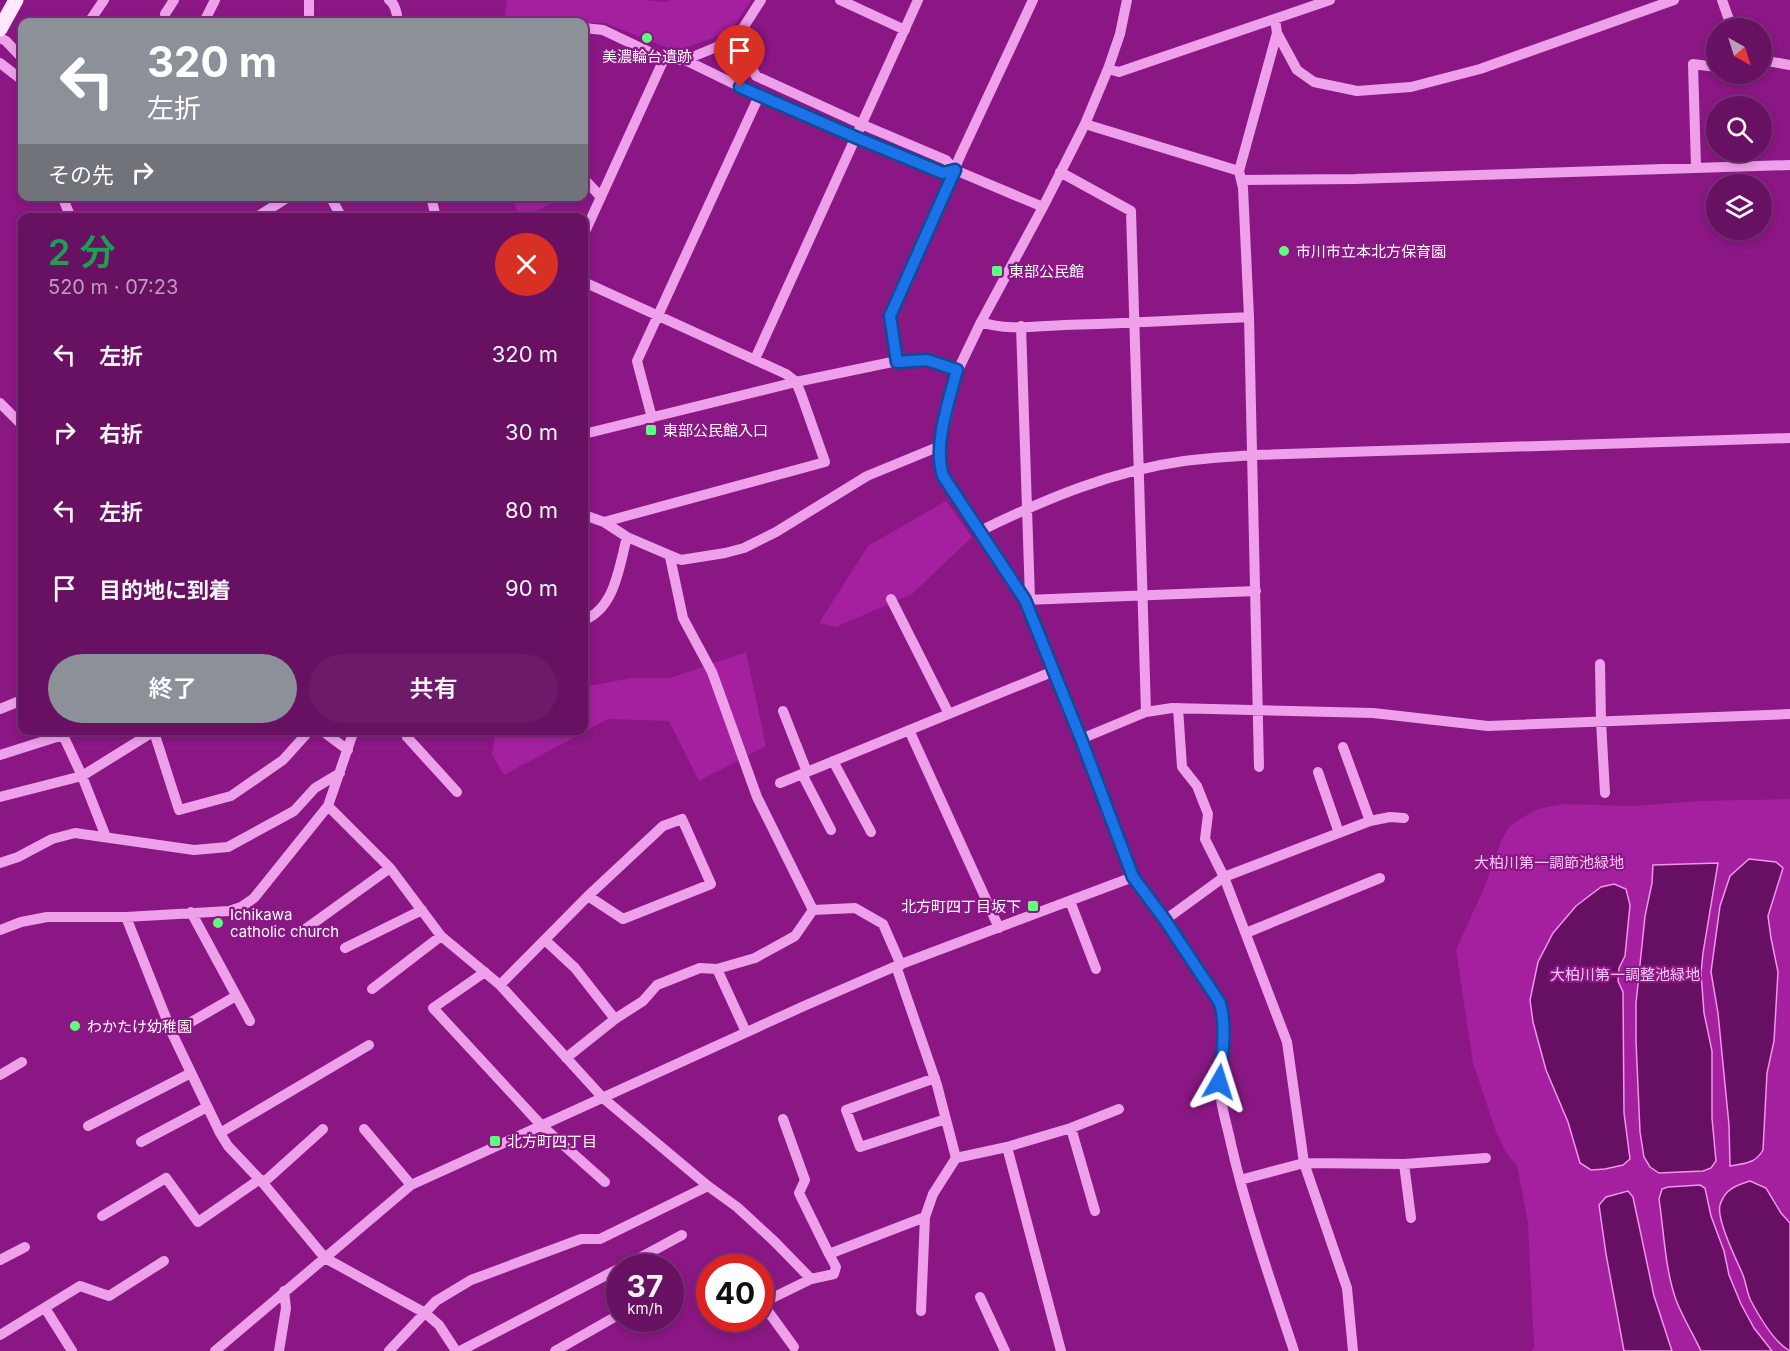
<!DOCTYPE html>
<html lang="ja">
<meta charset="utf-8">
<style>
:root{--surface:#681163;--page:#6d1a69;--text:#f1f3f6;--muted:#bd9dbe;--line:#7b3178;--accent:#8c9099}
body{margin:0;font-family:Inter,"Noto Sans JP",sans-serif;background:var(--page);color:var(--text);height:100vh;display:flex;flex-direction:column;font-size:22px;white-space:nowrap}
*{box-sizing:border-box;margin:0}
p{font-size:20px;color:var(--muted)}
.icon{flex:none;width:33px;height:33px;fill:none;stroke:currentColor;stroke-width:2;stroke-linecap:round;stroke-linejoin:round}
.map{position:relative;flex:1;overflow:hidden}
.panel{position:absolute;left:18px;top:213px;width:570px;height:522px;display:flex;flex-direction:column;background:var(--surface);border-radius:12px;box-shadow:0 3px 9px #0003,0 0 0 2px var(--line)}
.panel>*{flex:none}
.hud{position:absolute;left:18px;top:18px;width:570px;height:183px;border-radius:12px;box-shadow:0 3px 9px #0003,0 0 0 2px var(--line);background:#8c9099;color:#fff;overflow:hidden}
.needle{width:39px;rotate:141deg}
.buttons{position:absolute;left:1706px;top:18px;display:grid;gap:12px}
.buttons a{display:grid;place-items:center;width:66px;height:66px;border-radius:50%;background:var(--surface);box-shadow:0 3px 9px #0003,0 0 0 2px var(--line);font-size:30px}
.speed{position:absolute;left:606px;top:1254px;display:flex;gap:12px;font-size:30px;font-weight:700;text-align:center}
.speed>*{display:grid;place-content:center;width:78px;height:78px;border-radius:50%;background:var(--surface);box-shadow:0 3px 9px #0003,0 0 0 2px var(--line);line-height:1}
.speed small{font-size:15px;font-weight:400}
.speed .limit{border:9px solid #d22;background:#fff;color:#111}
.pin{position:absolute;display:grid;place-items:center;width:51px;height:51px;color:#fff;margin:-62px -26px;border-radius:50% 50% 50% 0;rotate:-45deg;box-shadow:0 0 6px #0007}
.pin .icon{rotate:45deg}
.me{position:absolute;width:66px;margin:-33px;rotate:6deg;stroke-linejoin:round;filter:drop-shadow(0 0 4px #0008)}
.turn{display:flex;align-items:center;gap:21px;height:126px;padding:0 30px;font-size:27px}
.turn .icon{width:78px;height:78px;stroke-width:2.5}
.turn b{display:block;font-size:42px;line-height:51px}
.then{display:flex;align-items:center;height:57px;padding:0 30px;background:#0003;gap:12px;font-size:22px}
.round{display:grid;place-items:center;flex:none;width:63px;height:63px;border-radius:32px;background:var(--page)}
.summary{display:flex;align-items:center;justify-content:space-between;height:102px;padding:0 30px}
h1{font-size:36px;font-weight:600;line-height:45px;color:#1e9e55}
.cta{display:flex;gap:12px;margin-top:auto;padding:12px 30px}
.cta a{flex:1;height:69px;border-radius:36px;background:var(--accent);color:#fff;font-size:24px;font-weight:600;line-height:69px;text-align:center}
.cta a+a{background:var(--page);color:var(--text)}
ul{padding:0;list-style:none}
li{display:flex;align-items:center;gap:18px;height:78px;padding:0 30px}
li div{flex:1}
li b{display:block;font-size:22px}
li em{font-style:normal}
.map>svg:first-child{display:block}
.green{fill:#a4209f}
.water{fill:#670f62;stroke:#f193ef;stroke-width:1.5}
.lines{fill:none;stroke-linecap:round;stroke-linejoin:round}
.minor{stroke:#eea0eb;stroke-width:10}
.major{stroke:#ffe7fd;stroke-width:15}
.route-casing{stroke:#114b97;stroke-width:15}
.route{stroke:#1a73e8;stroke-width:10}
.poi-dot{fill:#5dff7d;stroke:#8a1784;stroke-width:2}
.labels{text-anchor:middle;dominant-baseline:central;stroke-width:4.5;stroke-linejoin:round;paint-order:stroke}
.poi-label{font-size:15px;fill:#fff;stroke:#8a1784;text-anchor:start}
.park-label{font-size:15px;fill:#fac6f9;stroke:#8a1784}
</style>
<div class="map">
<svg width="1790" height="1351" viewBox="0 0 1790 1351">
<rect width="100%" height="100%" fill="#8a1784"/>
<!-- green -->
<path class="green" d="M507 0H645L664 2 671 0H751L730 32 676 51 605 23 504 22Z
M517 197V196L560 197 559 199 523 218 520 217 514 204Z
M946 501 972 537 912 594 836 627 819 623 868 546Z
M746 652 766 746 699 781 669 721 608 719 504 775 492 755 496 731 584 730V687L631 678H670Z
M1790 799V1351H1532L1534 1346 1528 1224 1522 1191 1517 1166 1505 1151 1496 1132 1473 1063 1456 950 1484 888 1501 841 1509 827 1520 819 1538 809 1552 806 1564 804 1632 806 1701 801Z"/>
<!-- water -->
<path class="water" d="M1749 859 1776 862 1783 868 1768 916 1771 938 1778 972 1774 1041 1767 1073 1763 1150C1755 1164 1745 1163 1730 1166L1729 1125 1718 1013 1711 972 1720 906 1730 876Z
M1718 863 1703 953 1701 973 1704 1013 1712 1051V1118L1716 1161 1711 1168 1703 1171 1659 1173 1650 1167 1644 1157 1640 1132 1636 1041V1003L1645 916 1652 883 1653 865Z
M1614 884 1626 889 1630 905 1625 956 1619 968 1618 981 1623 992 1624 1113 1630 1159 1623 1165 1605 1169 1591 1170 1580 1163 1568 1122 1546 1070 1533 1022 1530 1000 1538 962 1553 933 1576 906 1601 887Z
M1750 1181 1766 1188 1781 1213 1790 1223V1351C1775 1343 1759 1316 1751 1301 1747 1293 1746 1283 1743 1275 1737 1261 1716 1219 1720 1205 1725 1189 1735 1186 1750 1181Z
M1700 1185 1705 1188 1711 1216 1724 1251 1729 1275 1741 1304 1754 1328 1772 1351H1701C1693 1334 1683 1318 1676 1300 1665 1269 1664 1232 1659 1199L1662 1189 1668 1187Z
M1628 1191 1633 1197 1654 1296 1672 1351H1624L1606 1254 1599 1205 1606 1197Z"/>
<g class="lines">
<!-- minor -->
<path class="minor" d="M309 0V22
M389 0C396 4 397 15 398 22
M840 0 905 30
M1127 0 1120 34 1108 69 1085 124 1043 207 981 322 958 370 940 446V465L943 475 1025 600 1081 739 1133 877 1165 920 1219 1003C1230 1038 1215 1065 1221 1099 1223 1114 1228 1129 1231 1144 1247 1214 1271 1282 1294 1351
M1722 0 1732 28
M165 14 174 0
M1275 19 1277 33 1297 70 1314 82 1357 91 1411 87 1480 69 1674 0
M89 22 104 0
M204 22 215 0
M584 28 603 30 664 59 685 60 759 96 943 173 955 170 1043 207
M0 38 6 41 22 58
M736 39 756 76 861 124 946 160 955 170
M685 60 736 39 761 0
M1761 60 1790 65
M0 63 22 80
M1108 69 1119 72 1330 0
M1085 124 1239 171
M1696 167 1693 64 1716 67
M1060 172 1131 211 1146 712
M584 179 601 197
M1242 180 1355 179 1790 165
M62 196 71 218
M330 196 342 218
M431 196 436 218
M57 218 68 213
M255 218 290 196
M584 234 664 59
M584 282 786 374 796 382 801 394 825 462 604 522
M981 322C1006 331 1037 326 1064 325 1126 323 1187 320 1249 317
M1021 326 1030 599
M755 359 918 0
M897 361 890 316 961 154 1033 0
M0 403 22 425
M652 418 637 361 759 96
M584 434 796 382 897 361 927 360 958 370
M584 515 604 522 627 537 681 560 725 553 744 548 776 532 867 476 940 446
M980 531C1045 499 1112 471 1184 461 1207 458 1230 457 1253 455L1790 438
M670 557 683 618 712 672 757 797 813 910
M891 599 949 714
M1025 600 1256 591
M584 620C615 608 619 567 627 537
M1600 664 1601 721 1605 793
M1178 708 1182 767 1197 786 1208 814 1205 839 1224 877 1287 1042 1304 1163 1347 1288 1353 1351
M0 709 22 700
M783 711 807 772
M321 730 348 750
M410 730 407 737 457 792
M909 730 999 928
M154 732 179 810 231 796 283 760 310 730
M1081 739 1146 712 1172 708 1373 713 1488 726 1790 714
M1343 747 1370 821
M0 755 63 735 82 776 106 837
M833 761 871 832
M1259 767 1249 317 1243 188 1239 171 1277 33
M1318 772 1339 833
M802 774 831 830
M780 783 1054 671
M0 797 82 776 156 730
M328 806 390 868 441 936 500 985 603 1098 708 1186 737 1207 774 1241 811 1279
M0 863 18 857 52 839 75 833 194 850 228 847 294 811 315 788 340 773
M1070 901 1096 969
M813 910 855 908 883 924 901 965
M191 912 250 1021
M126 917 172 1033 220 1133 228 1146 263 1183 325 1258 425 1313 439 1325 456 1351
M1165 920 1224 877 1370 821 1390 817 1404 818
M0 930 21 922 47 917H126L229 911 241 907 254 898 328 806 354 730
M304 930 390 868
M1246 933 1380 878
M545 940 575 968 615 1019
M345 948 422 910
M896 966 937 1085 956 1158 933 1194 925 1217 921 1311
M717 969 755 958 795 936 813 910
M485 972 433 1008 541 1125 605 1182
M500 985 588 896 663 826 682 819 711 884 623 919 588 896
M372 989 441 936
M172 1033 236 996
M566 1058 615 1019 643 1001 657 985 700 968 717 969 746 1032
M0 1075 22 1062
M935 1078 846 1110 860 1147 946 1119
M783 1119 805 1180 799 1193 829 1254
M88 1126 191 1073
M1071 1128 1095 1211
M364 1129 411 1185
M220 1133 369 1045
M141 1142 207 1107
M1007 1147 1061 1351
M956 1158 1007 1147 1071 1128 1119 1109
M1404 1164 1411 1218
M1240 1180 1304 1163 1404 1164 1486 1158
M263 1183 323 1129
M102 1216 166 1178 198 1222 260 1179
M0 1260 25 1247
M621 1268 682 1235
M980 1297 1005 1351
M45 1308 72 1351
M0 1335 80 1286 109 1296 164 1261
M794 1347 762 1303 811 1279 834 1274 836 1267 829 1254 925 1217
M215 1351 411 1185 804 1006 896 966 1133 877
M279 1351 286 1308 284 1291
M389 1351 436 1301 471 1280 581 1239H600L708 1186
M460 1351 620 1268
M555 1351 620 1314"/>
<!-- major -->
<path class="major" d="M0 29 16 0"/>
</g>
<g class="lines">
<!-- route casing -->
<g class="route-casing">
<path id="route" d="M740 87 855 137 943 173 955 170 890 316 897 362 927 360 957 370C949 401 933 445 943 476L1025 600 1081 739 1133 877 1165 920 1220 1003C1227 1029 1222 1055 1219 1082"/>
</g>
<!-- route -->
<use href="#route" class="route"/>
</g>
<!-- markers -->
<g class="poi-dot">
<circle cx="647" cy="38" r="6"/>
<circle cx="1284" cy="251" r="6"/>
<rect x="991" y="265" width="12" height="12" rx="3"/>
<rect x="645" y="424" width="12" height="12" rx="3"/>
<rect x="1027" y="900" width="12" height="12" rx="3"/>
<circle cx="218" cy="923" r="6"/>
<circle cx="75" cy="1026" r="6"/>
<rect x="489" y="1135" width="12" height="12" rx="3"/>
</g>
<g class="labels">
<!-- poi labels -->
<g class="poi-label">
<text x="647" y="56" text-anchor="middle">美濃輪台遺跡</text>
<text x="1296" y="251">市川市立本北方保育園</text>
<text x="1009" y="271">東部公民館</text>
<text x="663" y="430">東部公民館入口</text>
<text x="1021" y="906" text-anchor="end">北方町四丁目坂下</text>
<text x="230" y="914">Ichikawa<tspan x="230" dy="17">catholic church</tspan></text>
<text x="87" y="1026">わかたけ幼稚園</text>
<text x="507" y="1141">北方町四丁目</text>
</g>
<!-- park labels -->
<g class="park-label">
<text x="1549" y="862">大柏川第一調節池緑地</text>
<text x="1625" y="974">大柏川第一調整池緑地</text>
</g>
</g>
</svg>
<div class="buttons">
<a><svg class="needle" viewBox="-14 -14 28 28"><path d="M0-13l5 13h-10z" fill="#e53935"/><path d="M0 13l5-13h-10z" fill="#bd9dbe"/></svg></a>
<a><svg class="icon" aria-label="search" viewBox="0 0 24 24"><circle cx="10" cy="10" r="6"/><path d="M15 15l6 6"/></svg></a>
<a><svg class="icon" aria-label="layers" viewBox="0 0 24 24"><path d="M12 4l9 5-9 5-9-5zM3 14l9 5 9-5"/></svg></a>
</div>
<div class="speed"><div>37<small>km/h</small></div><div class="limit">40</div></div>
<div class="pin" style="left:740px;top:87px;background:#d93025"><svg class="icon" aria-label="arrive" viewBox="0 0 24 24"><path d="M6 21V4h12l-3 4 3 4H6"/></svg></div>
<svg class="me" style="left:1219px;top:1082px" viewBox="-20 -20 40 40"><path d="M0-17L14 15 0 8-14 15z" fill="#1a73e8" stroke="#fff" stroke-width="4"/></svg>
<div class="hud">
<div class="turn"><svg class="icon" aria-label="left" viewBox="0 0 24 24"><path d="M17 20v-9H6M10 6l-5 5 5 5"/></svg><div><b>320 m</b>左折</div></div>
<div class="then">その先<svg class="icon" aria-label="right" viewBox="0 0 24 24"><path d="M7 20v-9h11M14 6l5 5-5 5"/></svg></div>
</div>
<section class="panel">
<div class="summary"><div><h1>2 分</h1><p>520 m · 07:23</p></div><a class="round" style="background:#d93025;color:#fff"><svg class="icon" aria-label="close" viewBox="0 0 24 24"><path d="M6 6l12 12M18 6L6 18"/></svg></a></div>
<ul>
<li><svg class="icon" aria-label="left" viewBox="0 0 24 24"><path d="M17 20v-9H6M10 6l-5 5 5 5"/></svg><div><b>左折</b></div><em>320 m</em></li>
<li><svg class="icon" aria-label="right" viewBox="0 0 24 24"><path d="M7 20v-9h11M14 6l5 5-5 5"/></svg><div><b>右折</b></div><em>30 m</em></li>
<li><svg class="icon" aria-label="left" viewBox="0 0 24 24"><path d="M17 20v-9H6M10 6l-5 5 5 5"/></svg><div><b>左折</b></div><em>80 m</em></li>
<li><svg class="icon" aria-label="arrive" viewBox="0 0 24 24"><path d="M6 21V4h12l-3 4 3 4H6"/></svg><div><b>目的地に到着</b></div><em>90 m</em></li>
</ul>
<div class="cta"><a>終了</a><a>共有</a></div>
</section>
</div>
